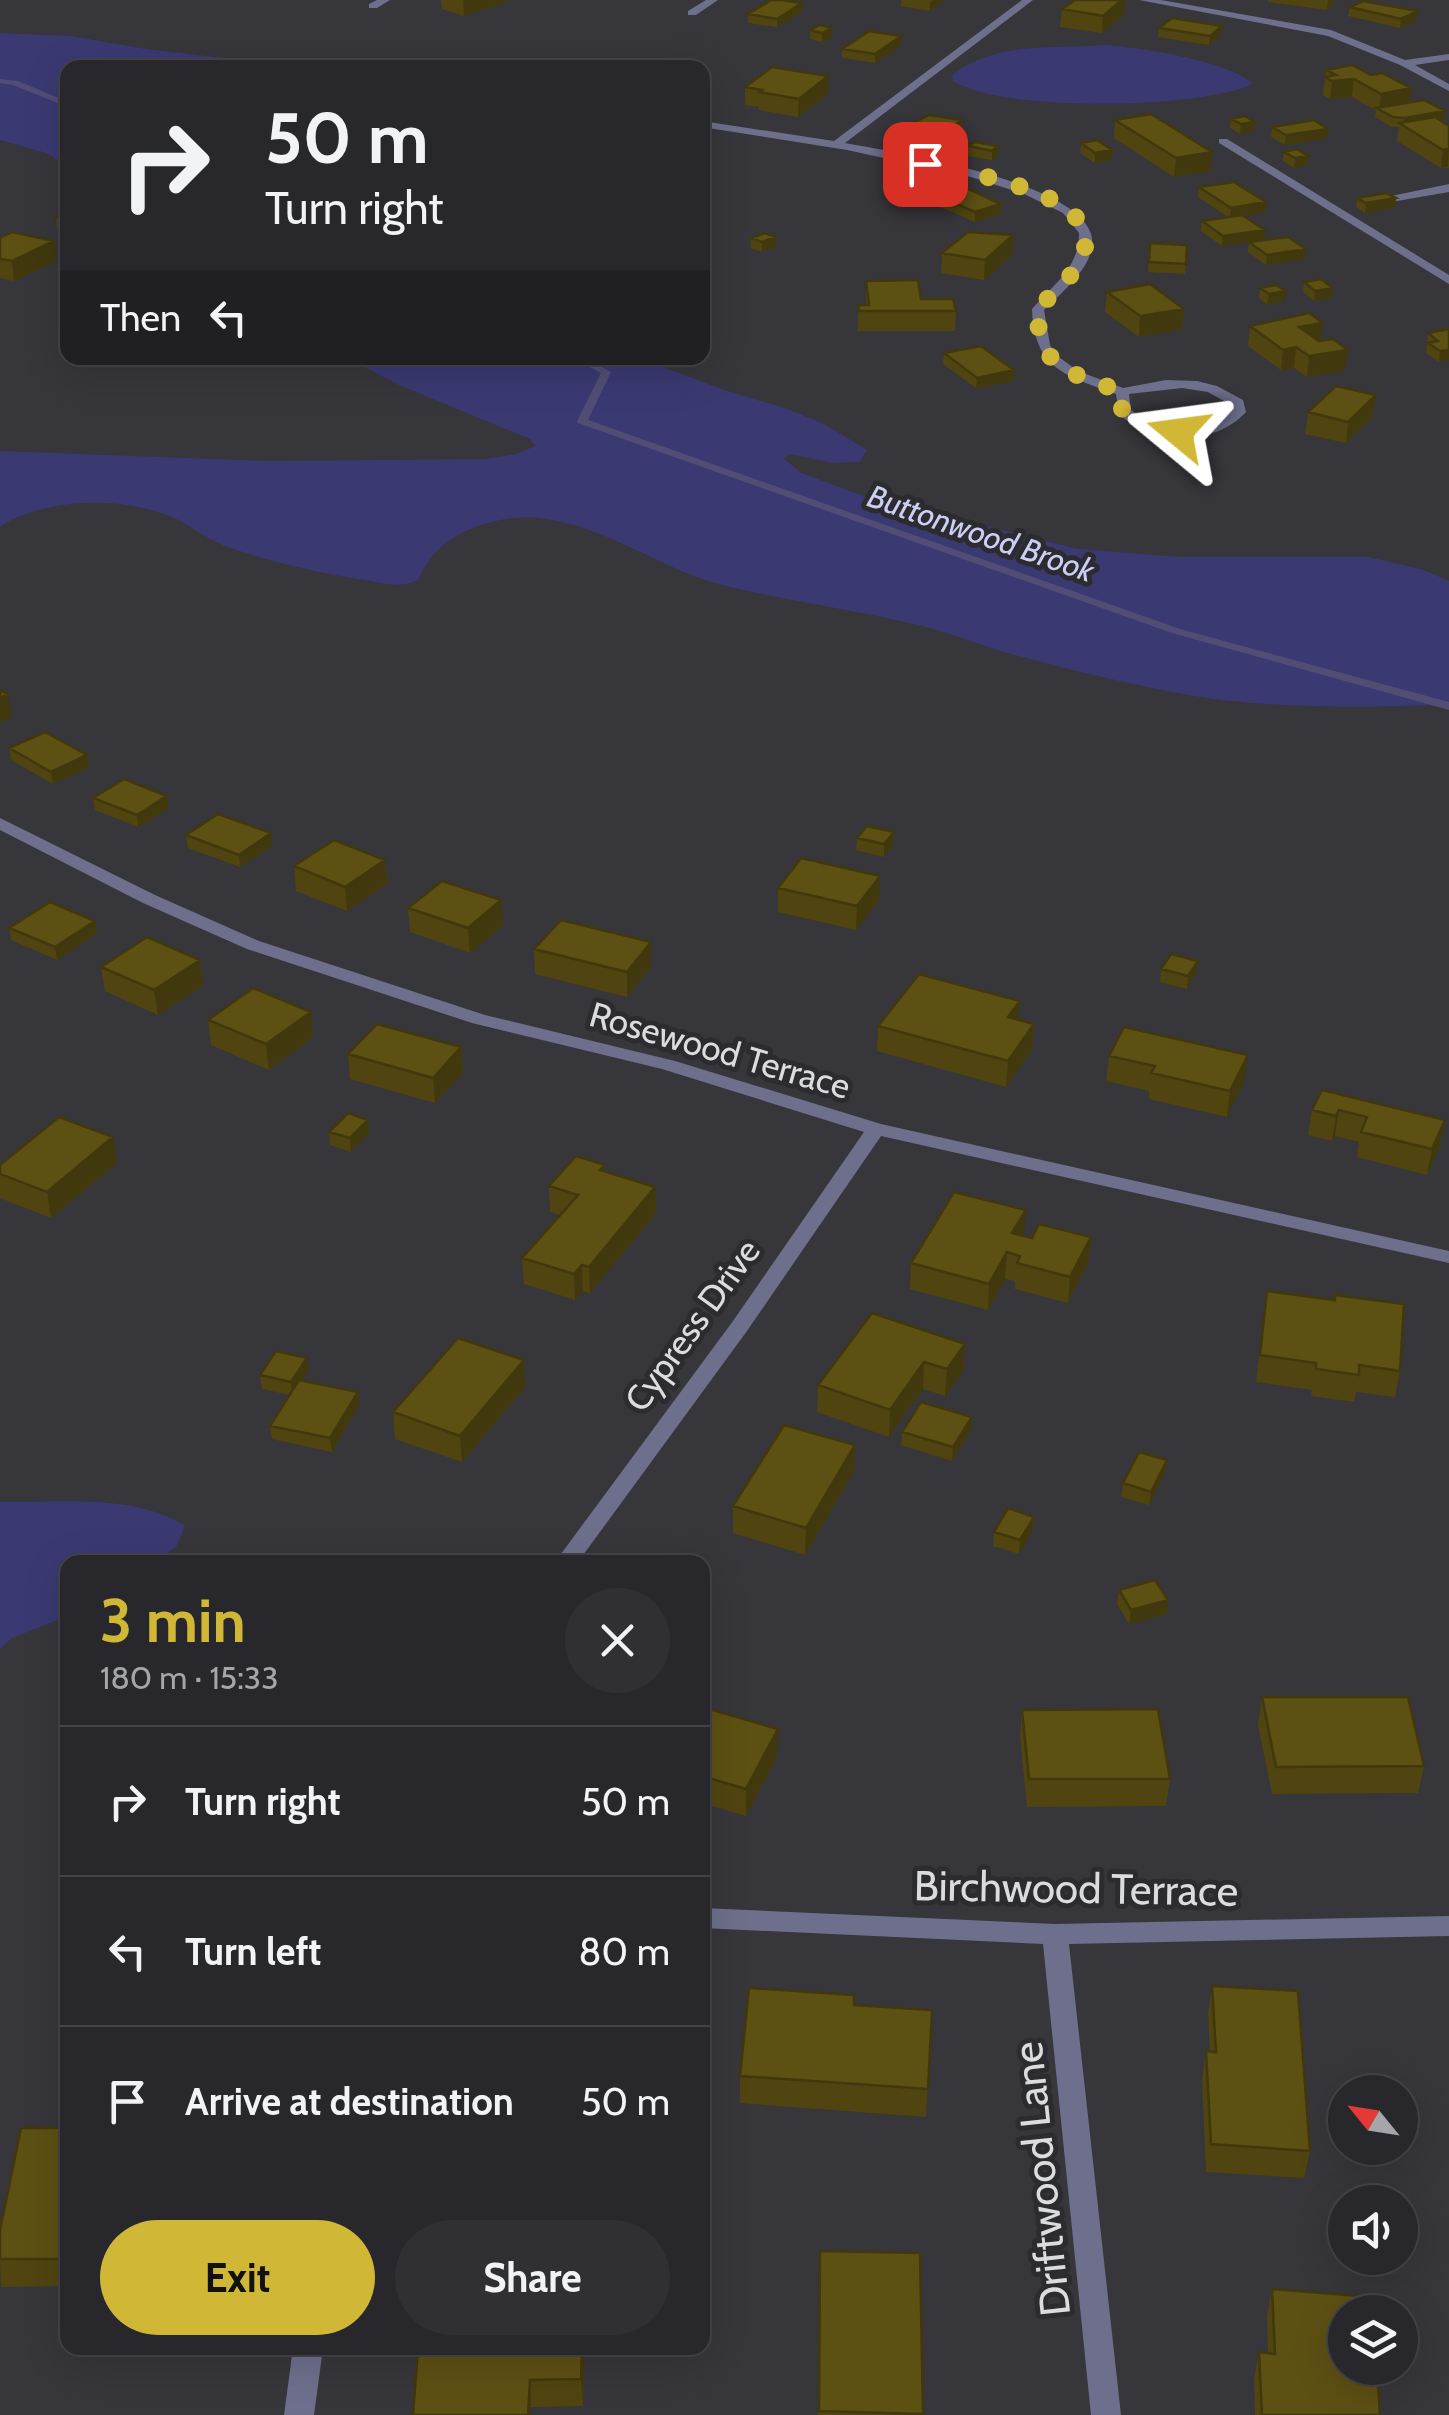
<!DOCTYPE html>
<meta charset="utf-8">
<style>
:root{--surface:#28282c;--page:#303034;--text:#f1f3f6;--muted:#a5a6a9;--line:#444448;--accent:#d1b736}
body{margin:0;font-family:Cabin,sans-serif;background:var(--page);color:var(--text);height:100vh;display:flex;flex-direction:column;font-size:38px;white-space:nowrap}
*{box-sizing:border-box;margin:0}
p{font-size:32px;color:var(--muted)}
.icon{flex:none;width:55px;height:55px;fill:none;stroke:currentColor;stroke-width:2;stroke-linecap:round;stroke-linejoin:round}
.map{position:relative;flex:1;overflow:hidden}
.side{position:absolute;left:60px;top:1555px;width:650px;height:800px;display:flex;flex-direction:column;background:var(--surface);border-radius:20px;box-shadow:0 10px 40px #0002,0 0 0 2px var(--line)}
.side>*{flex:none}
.hud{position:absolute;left:60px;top:60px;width:650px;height:305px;border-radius:20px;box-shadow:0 10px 40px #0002,0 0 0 2px var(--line);background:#28282c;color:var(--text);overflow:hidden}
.needle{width:65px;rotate:300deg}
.buttons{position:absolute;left:1328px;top:2075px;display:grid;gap:20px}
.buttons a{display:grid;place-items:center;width:90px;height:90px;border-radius:50%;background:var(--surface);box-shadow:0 10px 40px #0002,0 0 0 2px var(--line);font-size:50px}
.pin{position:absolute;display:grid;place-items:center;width:85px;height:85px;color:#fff;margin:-42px;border-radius:20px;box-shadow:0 5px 15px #0006}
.me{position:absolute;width:110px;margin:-55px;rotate:286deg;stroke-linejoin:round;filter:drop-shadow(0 0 8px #0008)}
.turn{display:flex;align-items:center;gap:35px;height:210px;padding:0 40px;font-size:45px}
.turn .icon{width:130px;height:130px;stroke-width:2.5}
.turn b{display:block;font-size:70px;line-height:85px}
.then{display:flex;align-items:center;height:95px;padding:0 40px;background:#0003;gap:20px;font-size:38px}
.round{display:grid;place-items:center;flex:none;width:105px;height:105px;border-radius:52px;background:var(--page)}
.headline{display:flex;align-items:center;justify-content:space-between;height:170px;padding:0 40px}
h1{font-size:60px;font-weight:700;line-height:75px;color:var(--accent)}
.action{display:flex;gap:20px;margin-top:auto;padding:20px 40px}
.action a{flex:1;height:115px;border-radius:60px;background:var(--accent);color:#111;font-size:40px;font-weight:700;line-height:115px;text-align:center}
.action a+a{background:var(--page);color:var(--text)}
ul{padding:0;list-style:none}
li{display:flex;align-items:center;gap:30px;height:150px;padding:0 40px;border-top:2px solid var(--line)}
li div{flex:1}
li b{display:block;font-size:38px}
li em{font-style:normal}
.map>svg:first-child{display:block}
.green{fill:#3a3972}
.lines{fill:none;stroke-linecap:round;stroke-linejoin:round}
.stream{fill:#524d75;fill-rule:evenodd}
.street{fill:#6d6f8c;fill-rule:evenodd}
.wall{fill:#504510}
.shaded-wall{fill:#41380d}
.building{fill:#5d5013;stroke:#41380d;stroke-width:2.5}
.route{stroke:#d1b736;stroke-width:18;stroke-dasharray:0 32.4}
.labels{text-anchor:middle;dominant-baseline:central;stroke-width:10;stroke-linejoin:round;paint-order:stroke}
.far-water-label{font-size:32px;font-style:italic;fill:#cccff4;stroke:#2c2c30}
.street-label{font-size:35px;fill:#dbdcdf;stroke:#2c2c30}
.near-street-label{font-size:42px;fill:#dbdcdf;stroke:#2c2c30}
</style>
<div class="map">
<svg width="1449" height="2415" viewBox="0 0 1449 2415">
<rect width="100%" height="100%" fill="#36363b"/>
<!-- green -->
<path class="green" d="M0 33 71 36 146 49 301 67 68 68 67 165 46 153 0 140Z
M1105 45C1141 48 1227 60 1253 84 1201 109 998 113 952 80L953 74C999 41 1051 49 1105 45Z
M348 358H639L727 391 788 409 824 424 867 450 860 462 834 463 790 454 784 459 802 473 861 495 1078 549 1182 557H1369L1424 570 1449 581V705C1360 707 1265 710 1177 693 1123 683 1068 669 1015 655 981 646 949 632 914 624 850 609 786 601 722 585 660 569 603 524 538 518 493 514 435 534 419 579 401 590 379 582 359 579 314 572 268 561 225 546 204 538 186 521 164 514 114 496 46 499 0 526V451L269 461 485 459 516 454 535 446 530 439 399 385Z
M0 1502C60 1503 133 1493 185 1526L176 1547 156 1562H68L67 1616 10 1639 0 1649Z"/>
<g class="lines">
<!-- stream -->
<path class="stream" d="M0 79 18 81 68 102V107L13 85 0 83Z
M573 358H585L611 372 588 420 1180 629 1449 702V710L1172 633 578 423 577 421 601 373Z"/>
<!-- street -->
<path class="street" d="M377 0H390L377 8H369V4Z
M706 0H718L696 15H688V11Z
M1022 0H1033L845 143C896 152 1075 181 1091 234 1100 262 1061 293 1044 310L1050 345 1056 355 1078 371 1123 388 1166 380 1197 381 1217 386 1243 400 1246 412C1212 448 1156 443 1119 415L1116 394C1066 376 1034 369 1032 309 1052 286 1080 267 1079 233L1063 213 1024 194 971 177 847 150 702 127V121L834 141ZM1182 388 1208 392 1231 405 1232 411C1201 436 1162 434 1131 410L1129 394Z
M1139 0H1161L1331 30 1405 60 1449 54V60L1415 65 1449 84V91L1400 65 1328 36Z
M1219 139H1227L1449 275V284L1219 143Z
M1449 184V192L1368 206 1362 202Z
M0 818 155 895 259 941 485 1015 675 1061 881 1124 1449 1251V1263L881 1136 747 1331 578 1562H555L733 1321 864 1132 662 1069 472 1023 247 949 143 903 0 830Z
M702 1908 1055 1924 1449 1916V1936L1069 1944 1121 2415H1091L1043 1944 702 1928Z
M293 2348H323L314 2415H284Z"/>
</g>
<!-- wall -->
<path class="wall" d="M441 0H513L464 16 442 9Z
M901 0H943V2L930 11 901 6Z
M1268 0H1336L1327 10 1268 2Z
M1350 7 1417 20 1400 28 1348 16Z
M1062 9 1124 15 1102 33 1060 27Z
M802 12 777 27 748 23V14Z
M820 25 832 37 822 42 810 39V30Z
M1222 26V34L1209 45 1158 37 1159 28Z
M901 45 875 63 842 58V49Z
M1326 70 1371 75 1411 88 1409 102 1445 111 1443 121H1441L1449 126V168H1441L1397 141 1399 127H1392L1375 117 1376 110 1352 97 1330 99 1323 95Z
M745 87 828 94 798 117 759 110V107L745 105Z
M1231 119 1254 131 1240 134 1230 128Z
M962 120 960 139 953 144 914 138V134L911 133V124Z
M1115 120 1210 171 1174 177 1114 138Z
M1272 127 1327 138 1285 145 1271 137Z
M1081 143 1111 160 1095 163 1080 153Z
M968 146H998V156L992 160 967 156Z
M1284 152 1308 156 1307 165 1294 168 1283 161Z
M1199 187 1265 212 1244 216 1222 246 1201 231 1202 221 1228 217 1198 197Z
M929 192 1001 214 975 222 929 202Z
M1357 198 1395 208 1365 213 1356 207Z
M68 202V238H59L56 218Z
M1013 235 1012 255 984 280 941 273 942 253Z
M0 238 57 260 14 281 0 278Z
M751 238 776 247 762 252 751 248Z
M1249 242 1305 259 1266 265 1248 252Z
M1150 243 1187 245 1185 274 1148 272Z
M866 281 956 311 955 331H858V305H866Z
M1304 282 1333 288 1332 298 1314 301 1303 292Z
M1260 288 1284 301 1267 304 1259 298Z
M1107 292 1184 309 1182 329 1139 337 1105 312Z
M1250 326 1320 341 1345 370 1307 377 1294 368 1281 370 1248 346Z
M1449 329 1439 362 1426 353 1428 333Z
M944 353 1014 381 976 388 943 364Z
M1308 412 1373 416 1346 443 1305 434Z
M9 748 87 755 89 767 53 784 11 760Z
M167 796 169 808 138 827 95 810 93 798Z
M894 832 893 845 884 857 856 850 857 838Z
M186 835 272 846 240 867 188 848Z
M385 860 387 884 347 911 296 891 294 866Z
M778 888 879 900 856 930 778 912Z
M408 908 503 925 470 953 410 932Z
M95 921 97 933 57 960 11 940 9 928Z
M534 949 651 967 627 997 535 974Z
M200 960 203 985 158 1015 105 991 101 967Z
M1198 961 1196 973 1187 989 1160 982 1161 969Z
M208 1020 313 1037 269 1070 211 1045Z
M1018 1020 1034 1024 1032 1050 1006 1087 877 1051 878 1026Z
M461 1047 463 1073 435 1103 350 1079 348 1054Z
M1109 1056 1245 1080 1227 1117 1149 1099V1091L1106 1081Z
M1322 1090 1445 1120 1440 1146 1427 1175 1357 1157 1359 1142 1335 1136 1332 1141 1308 1135 1312 1110Z
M368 1120 369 1133 351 1152 330 1145 329 1132Z
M117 1163 51 1218 0 1198V1165Z
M605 1172 655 1187 656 1213 590 1293 583 1291 575 1300 524 1284 522 1258 560 1215 550 1212 549 1186Z
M1024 1236 1032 1238 1091 1237 1088 1263 1068 1303 1015 1289V1281L1005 1279 988 1310 910 1289 911 1263Z
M1267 1291 1400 1371 1395 1397 1356 1392 1354 1402 1311 1396 1312 1390 1256 1382Z
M965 1344 963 1371 945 1396 923 1389 889 1437 817 1412 818 1385Z
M308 1371 302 1380 359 1406 332 1452 272 1439 270 1426 290 1395 262 1389 260 1375Z
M525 1387 462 1462 395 1439 393 1412Z
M971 1430 952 1461 901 1445 902 1432Z
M855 1445 854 1472 805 1555 733 1533V1506Z
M1167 1460 1165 1474 1149 1505 1121 1497 1123 1483Z
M1034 1517 1033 1530 1019 1554 993 1546 994 1532Z
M1119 1590 1167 1614 1129 1624 1117 1604Z
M1262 1697 1424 1766 1418 1793 1272 1794 1258 1725Z
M702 1707 777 1756 746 1816 702 1803Z
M1022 1710 1170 1779 1166 1806 1027 1807 1020 1737Z
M68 1928V1978L62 1951Z
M1212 1986 1310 2151 1304 2178 1206 2172 1202 2079 1206 2051 1210 2052 1208 2013Z
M854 2005 932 2010 926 2117 740 2103V2076Z
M68 2128V2286L1 2287 0 2259Z
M920 2253 923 2415H818L819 2278Z
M1272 2289 1380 2415H1255L1254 2379 1259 2352 1268 2353 1267 2316Z
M584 2365 583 2406 531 2407 413 2415Z"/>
<!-- shaded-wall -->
<path class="shaded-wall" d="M463 0H513L464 16Z
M933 0H943V2L930 11V2Z
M1122 0H1125L1124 15 1102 33 1103 16Z
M1328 0H1336L1327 10Z
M802 3V12L777 27V19Z
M1418 11 1417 20 1400 28 1401 19Z
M1222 26V34L1209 45 1210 36Z
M832 28V37L822 42V33Z
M901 36V45L875 63V54Z
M828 76V94L798 117 799 99Z
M1354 79 1352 97 1330 99 1332 81Z
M1411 88 1409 107 1379 109 1381 94Z
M1445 111 1443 121 1404 127 1405 118Z
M962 120 960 139 953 144 954 135 951 128Z
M1255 122 1254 131 1240 134 1241 124Z
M1328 129 1327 138 1285 145 1286 135Z
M998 146V156L992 160V151Z
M1449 149 1448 167 1441 168 1443 150Z
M1112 150 1111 160 1095 163V153Z
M1212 152 1210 171 1174 177 1176 158Z
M1308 156 1307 165 1294 168 1295 158Z
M1396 198 1395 208 1365 213 1366 203Z
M1266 202 1265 212 1230 218 1231 208Z
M1001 204V214L975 222V212Z
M1265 230 1264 240 1222 246 1223 236Z
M1013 235 1012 255 984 280 985 260Z
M776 237V247L762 252V242Z
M54 241 57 260 14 281 12 261Z
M1306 249 1305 259 1266 265 1267 255Z
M1333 288 1332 298 1314 301 1315 291Z
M1286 291 1284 301 1267 304 1269 294Z
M1184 309 1182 329 1139 337 1140 316Z
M1323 323 1320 343 1299 327Z
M1296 347 1294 368 1281 370 1283 350Z
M1348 350 1345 370 1307 377 1309 356Z
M1449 350V360L1439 362 1440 351Z
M1014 370V381L976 388 977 378Z
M1376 395 1373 416 1346 443 1348 422Z
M8 694 12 717 0 723V698Z
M87 755 89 767 53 784 51 772Z
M167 796 169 808 138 827 137 815Z
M894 832 893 845 884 857V844Z
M271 833 272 846 240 867 239 855Z
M385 860 387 884 347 911 345 887Z
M880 876 879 900 856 930 857 906Z
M501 900 503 925 470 953 468 928Z
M95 921 97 933 57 960 55 947Z
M651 942V967L627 997V972Z
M200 960 203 985 158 1015 154 990Z
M1198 961 1196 973 1187 989 1188 976Z
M1020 1001 1018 1026 1008 1017Z
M311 1012 313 1037 269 1070 266 1044Z
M1034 1024 1032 1050 1006 1087 1008 1061Z
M461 1047 463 1073 435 1103 433 1078Z
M1248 1055 1245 1080 1227 1117 1230 1091Z
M1339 1110 1335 1136 1332 1141 1336 1116Z
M368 1120 369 1133 351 1152 350 1138Z
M1445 1120 1440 1146 1427 1175 1432 1149Z
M113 1137 117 1163 51 1218 47 1192Z
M655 1187 656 1213 590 1293 589 1267Z
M1026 1210 1024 1236 1012 1233Z
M1091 1237 1088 1263 1068 1303 1070 1277Z
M1007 1252 1005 1279 988 1310 989 1284Z
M582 1265 583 1291 575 1300 574 1274Z
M965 1344 963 1371 945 1396 947 1369Z
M307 1358 308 1371 292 1395 291 1382Z
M524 1360 525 1387 462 1462 460 1436Z
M924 1362 923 1389 889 1437 890 1410Z
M358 1392 359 1406 332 1452 330 1438Z
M972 1417 971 1430 952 1461 953 1447Z
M855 1445 854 1472 805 1555 806 1528Z
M1167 1460 1165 1474 1149 1505 1151 1492Z
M1034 1517 1033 1530 1019 1554 1020 1540Z
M1168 1600 1167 1614 1129 1624 1131 1610Z
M778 1729 777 1756 746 1816V1789Z
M582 2348 584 2365 583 2406 581 2379Z
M530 2380 531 2415H528Z"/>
<!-- building -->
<path class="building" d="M771 0H782L802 3 777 19 748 14Z
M1075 0H1122L1103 16 1062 9Z
M1363 1 1418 11 1401 19 1350 7Z
M1172 18 1222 26 1210 36 1159 28Z
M820 25 832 28 822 33 810 30Z
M869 31 901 36 875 54 842 49Z
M1352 65 1371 75 1382 73 1411 88 1381 94 1354 79 1332 81 1325 77 1336 75 1326 70Z
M772 67 828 76 799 99 759 92 762 90 745 87Z
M1424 100 1445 111 1405 118 1393 117 1376 108Z
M1151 114 1212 152 1176 158 1115 120Z
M929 115 962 120 951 128 960 130 954 135 915 128 919 125 911 124Z
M1245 116 1255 122 1241 124 1231 119Z
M1435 117 1449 126V149L1443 150 1399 123Z
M1314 120 1328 129 1286 135 1272 127Z
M1097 140 1112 150 1095 153 1081 143Z
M975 142 998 146 992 151 968 146Z
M1297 149 1308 156 1295 158 1284 152Z
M1234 182 1266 202 1231 208 1199 187Z
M958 184 1001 204 975 212 929 192Z
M1386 193 1396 198 1366 203 1357 198Z
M68 202V219L56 218Z
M1242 215 1265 230 1223 236 1202 221Z
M12 232 54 241 12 261 0 259V238Z
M968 232 1013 235 985 260 942 253Z
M765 233 776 237 762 242 751 238Z
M1288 237 1306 249 1267 255 1249 242Z
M1150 243 1187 245 1186 264 1149 262Z
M1321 279 1333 288 1315 291 1304 282Z
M918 280 921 299H953L956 311H859L858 305H869L866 281Z
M1150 284 1184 309 1140 316 1107 292Z
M1276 285 1286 291 1269 294 1260 288Z
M1309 313 1323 323 1299 327 1319 341 1333 339 1348 350 1309 356 1296 347 1283 350 1250 326Z
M1449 329V350L1440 351 1428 343 1438 341 1428 333Z
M981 346 1014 370 977 378 944 353Z
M1336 386 1376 395 1348 422 1308 412Z
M0 690 8 694 0 698Z
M45 732 87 755 51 772 9 748Z
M124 779 167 796 137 815 93 798Z
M218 814 271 833 239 855 186 835Z
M867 826 894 832 884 844 857 838Z
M334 840 385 860 345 887 294 866Z
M801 858 880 876 857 906 778 888Z
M442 881 501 900 468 928 408 908Z
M50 902 95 921 55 947 9 928Z
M561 920 651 942 627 972 534 949Z
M147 937 200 960 154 990 101 967Z
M1171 954 1198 961 1188 976 1161 969Z
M919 974 1020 1001 1008 1017 1034 1024 1008 1061 878 1026Z
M253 988 311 1012 266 1044 208 1020Z
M377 1024 461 1047 433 1078 348 1054Z
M1124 1027 1248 1055 1230 1091 1151 1073 1155 1066 1109 1056Z
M1322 1090 1445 1120 1432 1149 1361 1132 1367 1117 1339 1110 1336 1116 1312 1110Z
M348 1113 368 1120 350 1138 329 1132Z
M59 1117 113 1137 47 1192 0 1174V1165Z
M576 1156 605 1165 600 1170 655 1187 589 1267 582 1265 574 1274 522 1258 578 1195 549 1186Z
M954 1192 1026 1210 1012 1233 1032 1238 1039 1224 1091 1237 1070 1277 1017 1263 1020 1256 1007 1252 989 1284 911 1263Z
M1267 1291 1335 1300V1295L1404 1304 1400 1371 1359 1365V1375L1316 1369V1363L1260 1355Z
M872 1313 965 1344 947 1369 924 1362 890 1410 818 1385Z
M458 1338 524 1360 460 1436 393 1412Z
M276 1351 307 1358 291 1382 260 1375Z
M299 1380 358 1392 330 1438 270 1426Z
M921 1402 972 1417 953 1447 902 1432Z
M784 1425 855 1445 806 1528 733 1506Z
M1139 1452 1167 1460 1151 1492 1123 1483Z
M1008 1508 1034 1517 1020 1540 994 1532Z
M1155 1580 1168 1600 1131 1610 1119 1590Z
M1262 1697H1408L1424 1766 1276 1767Z
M702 1707 778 1729 746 1789 702 1776Z
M1158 1709 1170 1779H1029L1022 1710Z
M68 1928V1951H62Z
M1212 1986 1298 1991 1310 2151 1211 2144 1206 2051 1216 2052Z
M749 1988 854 1995V2005L932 2010 928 2089 740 2076Z
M21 2128H68V2259H0V2230Z
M820 2251 920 2253 923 2414 819 2411Z
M1272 2289 1372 2297 1373 2312H1345V2368H1377L1380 2415H1262L1259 2352 1275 2354Z
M418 2348H582L581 2379 530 2380 528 2415H413Z"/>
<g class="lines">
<!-- route -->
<path class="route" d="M925 164C961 171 1097 192 1085 247 1080 272 1055 291 1038 308 1035 370 1074 373 1122 392V409L1144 425 1178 432"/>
</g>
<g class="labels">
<!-- far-water labels -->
<g class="far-water-label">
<text transform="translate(981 533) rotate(19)">Buttonwood Brook</text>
</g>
<!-- street labels -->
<g class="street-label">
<text transform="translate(720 1050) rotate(16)">Rosewood Terrace</text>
<text transform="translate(692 1325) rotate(-54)">Cypress Drive</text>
</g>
<!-- near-street labels -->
<g class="near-street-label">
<text transform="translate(1076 1888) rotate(1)">Birchwood Terrace</text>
<text transform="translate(1041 2179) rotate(-96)">Driftwood Lane</text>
</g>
</g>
</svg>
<div class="buttons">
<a><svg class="needle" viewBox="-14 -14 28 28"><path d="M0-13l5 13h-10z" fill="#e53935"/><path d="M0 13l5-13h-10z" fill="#a5a6a9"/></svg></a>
<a><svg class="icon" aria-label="sound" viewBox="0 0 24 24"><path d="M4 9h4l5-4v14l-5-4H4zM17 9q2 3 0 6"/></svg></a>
<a><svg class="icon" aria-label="layers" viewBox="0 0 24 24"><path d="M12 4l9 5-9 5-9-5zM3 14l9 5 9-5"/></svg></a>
</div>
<div class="pin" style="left:925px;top:164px;background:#d93025"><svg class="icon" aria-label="arrive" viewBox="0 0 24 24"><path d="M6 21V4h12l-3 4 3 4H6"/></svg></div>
<svg class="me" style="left:1178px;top:432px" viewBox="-20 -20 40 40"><path d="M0-17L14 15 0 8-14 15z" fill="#d1b736" stroke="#fff" stroke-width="4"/></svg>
<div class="hud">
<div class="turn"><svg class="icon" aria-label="right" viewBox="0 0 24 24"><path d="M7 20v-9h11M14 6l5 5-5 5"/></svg><div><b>50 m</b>Turn right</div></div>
<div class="then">Then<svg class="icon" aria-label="left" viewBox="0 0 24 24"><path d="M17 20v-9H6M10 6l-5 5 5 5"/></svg></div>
</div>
<section class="side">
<div class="headline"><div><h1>3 min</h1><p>180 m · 15:33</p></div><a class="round"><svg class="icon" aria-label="close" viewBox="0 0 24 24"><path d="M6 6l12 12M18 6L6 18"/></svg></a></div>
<ul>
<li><svg class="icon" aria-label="right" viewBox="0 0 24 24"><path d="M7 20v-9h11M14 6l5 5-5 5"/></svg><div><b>Turn right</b></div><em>50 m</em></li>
<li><svg class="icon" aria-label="left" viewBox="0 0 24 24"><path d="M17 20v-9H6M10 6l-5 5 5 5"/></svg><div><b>Turn left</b></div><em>80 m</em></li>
<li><svg class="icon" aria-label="arrive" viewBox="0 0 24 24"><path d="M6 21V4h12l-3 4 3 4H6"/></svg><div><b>Arrive at destination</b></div><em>50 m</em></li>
</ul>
<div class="action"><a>Exit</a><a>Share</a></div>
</section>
</div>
